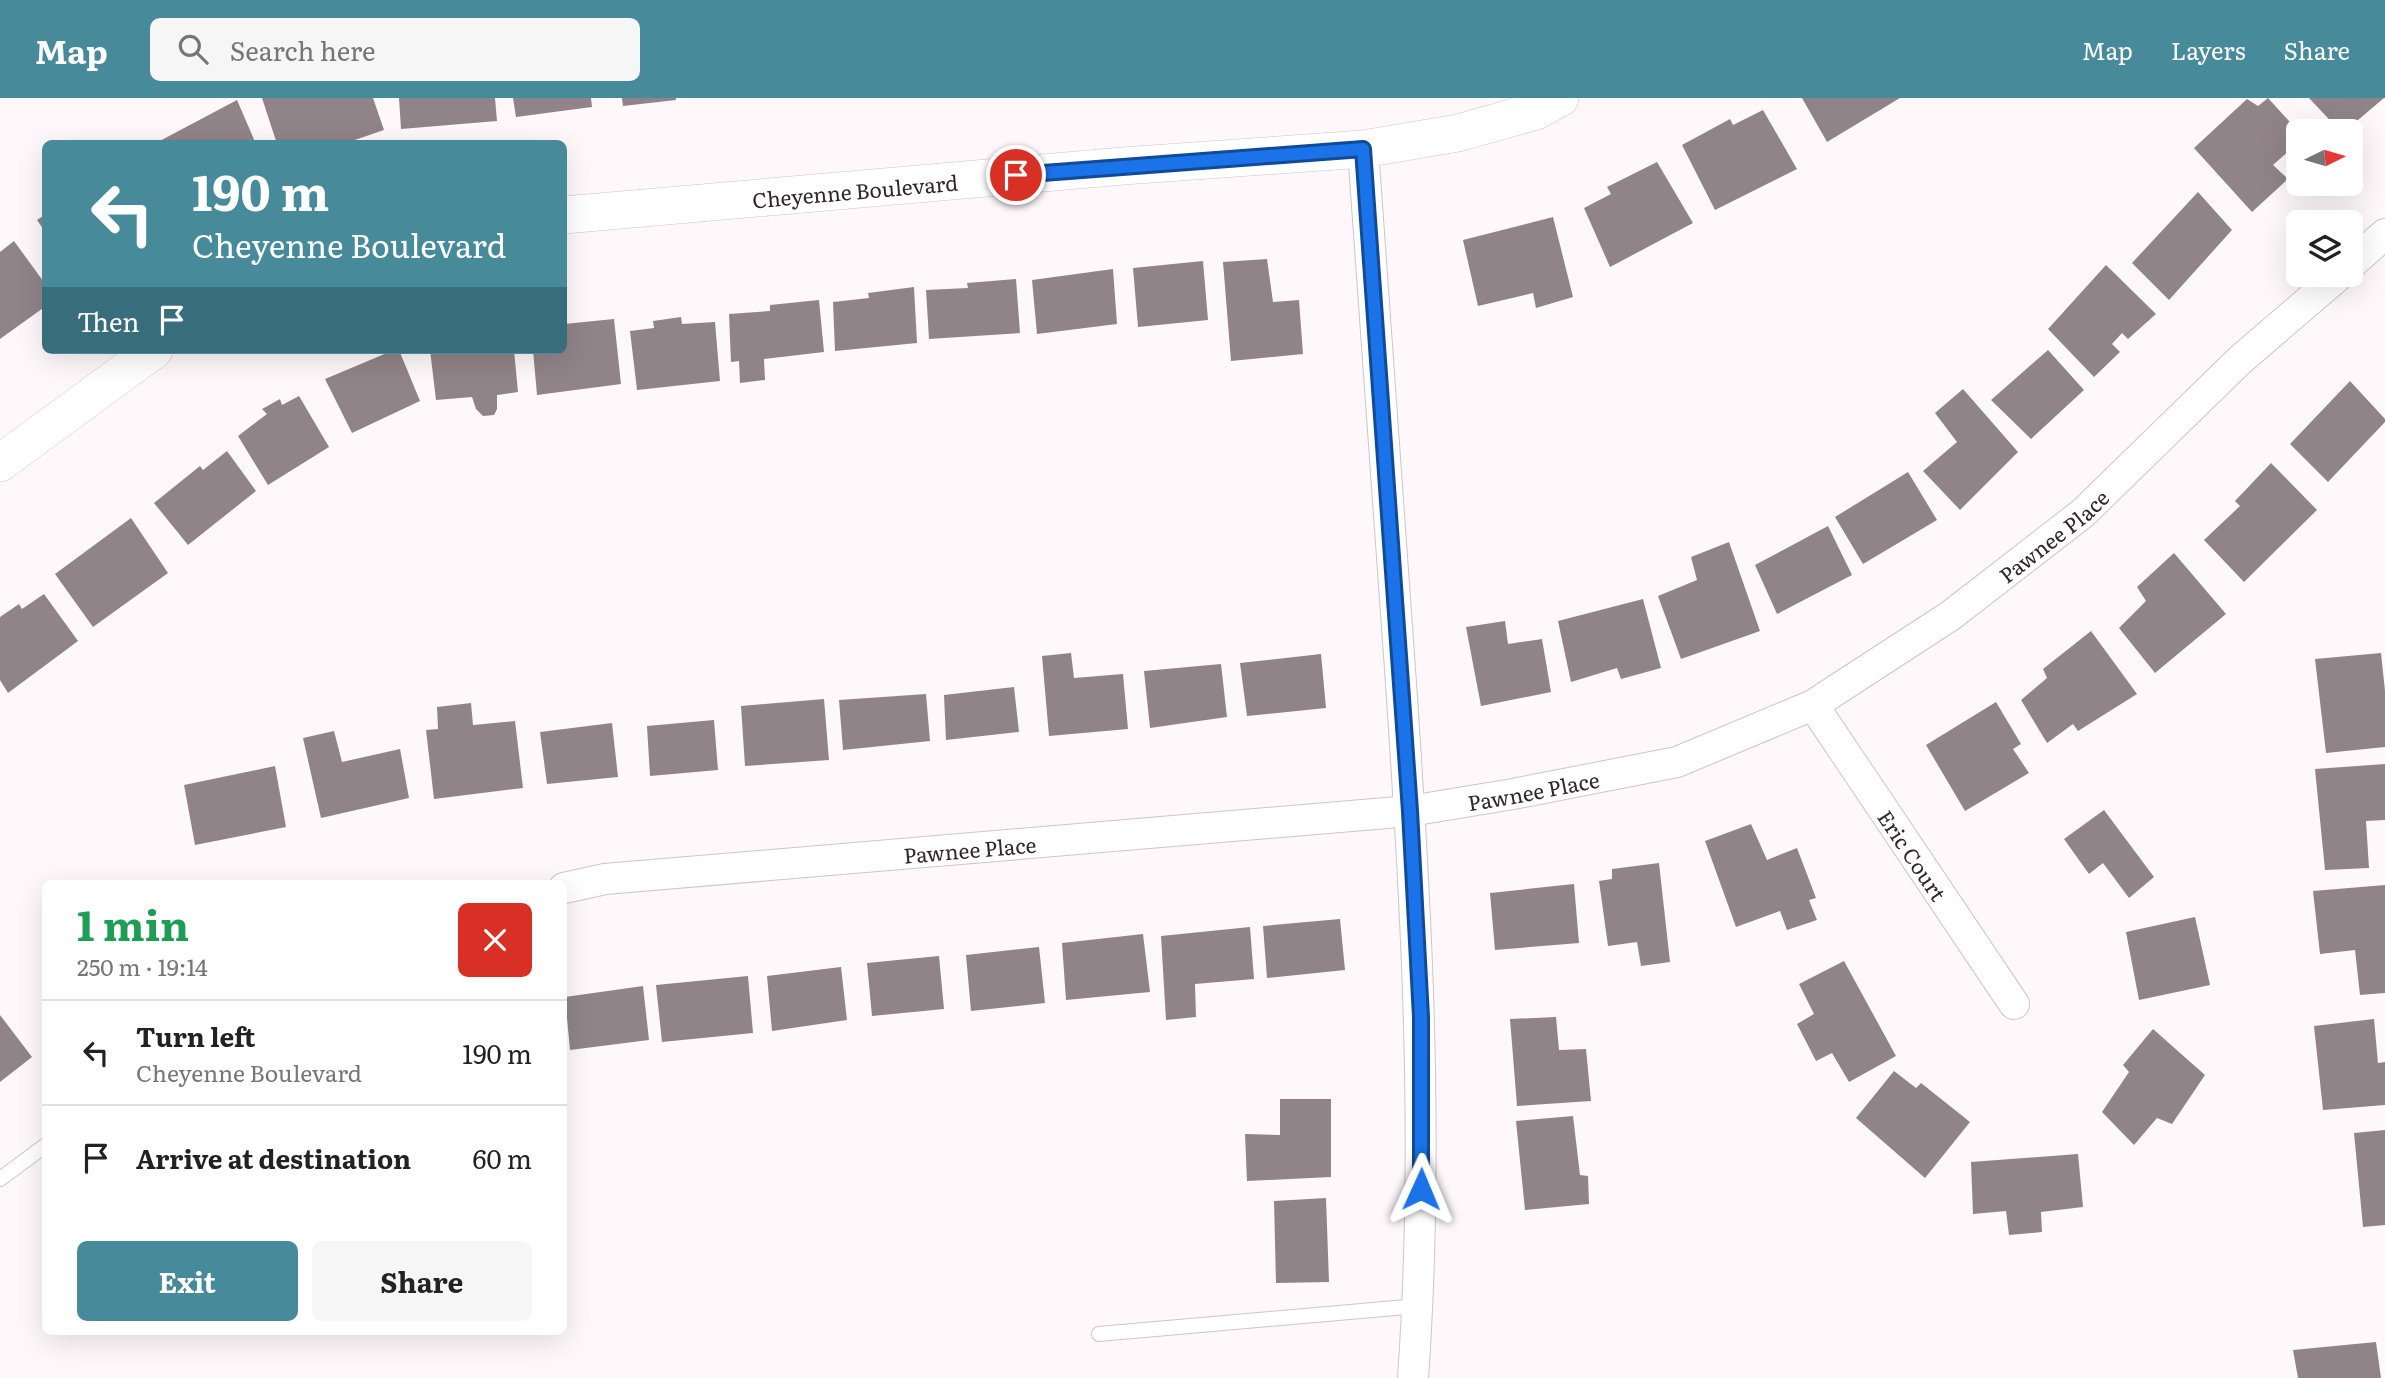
<!DOCTYPE html>
<meta charset="utf-8">
<style>
:root{--surface:#fff;--page:#f6f6f6;--text:#222;--muted:#767676;--line:#e0e0e0;--accent:#478a9a}
body{margin:0;font-family:Literata,serif;background:var(--page);color:var(--text);height:100vh;display:flex;flex-direction:column;font-size:26px;white-space:nowrap}
*{box-sizing:border-box;margin:0}
p{font-size:23px;color:var(--muted)}
.icon{flex:none;width:38px;height:38px;fill:none;stroke:currentColor;stroke-width:2;stroke-linecap:round;stroke-linejoin:round}
.map{position:relative;flex:1;overflow:hidden}
.drawer{position:absolute;left:42px;top:782px;width:525px;height:455px;display:flex;flex-direction:column;background:var(--surface);border-radius:10px;box-shadow:0 7px 28px #0002}
.drawer>*{flex:none}
.guide{position:absolute;left:42px;top:42px;width:525px;height:214px;border-radius:10px;box-shadow:0 7px 28px #0002;background:#478a9a;color:#fff;overflow:hidden}
.needle{width:46px;rotate:85deg}
.fabs{position:absolute;left:2286px;top:21px;display:grid;gap:14px}
.fabs a{display:grid;place-items:center;width:77px;height:77px;border-radius:10px;background:var(--surface);box-shadow:0 7px 28px #0002;font-size:35px}
.pin{position:absolute;display:grid;place-items:center;width:60px;height:60px;color:#fff;margin:-30px;border:4px solid #fff;border-radius:50%;box-shadow:0 2px 7px #0007}
.me{position:absolute;width:77px;margin:-38px;rotate:1deg;stroke-linejoin:round;filter:drop-shadow(0 0 5px #0008)}
.turn{display:flex;align-items:center;gap:24px;height:147px;padding:0 35px;font-size:32px}
.turn .icon{width:91px;height:91px;stroke-width:2.5}
.turn b{display:block;font-size:49px;line-height:60px}
.then{display:flex;align-items:center;height:66px;padding:0 35px;background:#0003;gap:14px;font-size:26px}
.round{display:grid;place-items:center;flex:none;width:74px;height:74px;border-radius:10px;background:var(--page)}
.head{display:flex;align-items:center;justify-content:space-between;height:119px;padding:0 35px}
h1{font-size:42px;font-weight:700;line-height:52px;color:#1e9e55}
.cta{display:flex;gap:14px;margin-top:auto;padding:14px 35px}
.cta a{flex:1;height:80px;border-radius:10px;background:var(--accent);color:#fff;font-size:28px;font-weight:700;line-height:80px;text-align:center}
.cta a+a{background:var(--page);color:var(--text)}
ul{padding:0;list-style:none}
li{display:flex;align-items:center;gap:21px;height:105px;padding:0 35px;border-top:2px solid var(--line)}
li div{flex:1}
li b{display:block;font-size:26px}
li em{font-style:normal}
header{display:flex;align-items:center;gap:42px;box-sizing:border-box;height:98px;padding:0 35px;background:var(--accent);color:#fff}
header strong{font-size:33px}
nav{display:flex;gap:38px;margin-inline-start:auto;font-size:24px}
.search{width:490px;height:63px;background:var(--page);display:flex;align-items:center;gap:18px;box-sizing:border-box;padding:0 24px;border-radius:10px;color:var(--muted);font-size:26px}
.map>svg:first-child{display:block}
.building{fill:#918489}
.lines{fill:none;stroke-linecap:round;stroke-linejoin:round}
.service-casing{stroke:#d1c4c9;stroke-width:16}
.minor-casing{stroke:#d1c4c9;stroke-width:32}
.tertiary-casing{stroke:#d1c4c9;stroke-width:38}
.service{stroke:#fff;stroke-width:14}
.minor{stroke:#fff;stroke-width:30}
.tertiary{stroke:#fff;stroke-width:37}
.route-casing{stroke:#114b97;stroke-width:18}
.route{stroke:#1a73e8;stroke-width:12}
.labels{text-anchor:middle;dominant-baseline:central;stroke-width:7;stroke-linejoin:round;paint-order:stroke}
.street-label{font-size:21px;fill:#2d282a;stroke:#fef8fb}
</style>
<header>
<strong>Map</strong>
<div class="search"><svg class="icon" aria-label="search" viewBox="0 0 24 24"><circle cx="10" cy="10" r="6"/><path d="M15 15l6 6"/></svg>Search here</div>
<nav><a>Map</a><a>Layers</a><a>Share</a></nav>
</header>
<div class="map">
<svg width="2385" height="1280" viewBox="0 0 2385 1280">
<rect width="100%" height="100%" fill="#fef8fb"/>
<!-- building -->
<path class="building" d="M262 0H373L384 32 343 46H277Z
M399 0H495L497 23 401 31Z
M513 0H591L592 9 516 19Z
M622 0H676V2L623 8Z
M1802 0H1900L1827 44Z
M2268 0 2298 33V45L2273 67 2288 81 2252 114 2194 50 2247 1 2258 8Z
M2309 0H2384L2345 33H2340Z
M237 2 256 46H154Z
M1763 12 1797 71 1715 112 1682 47 1730 21 1733 27Z
M1657 64 1693 125 1610 169 1584 110 1611 96 1607 89Z
M2198 94 2232 132 2169 202 2132 165Z
M46 116V135L37 122Z
M1553 119 1573 199 1536 210 1533 195 1478 208 1463 142Z
M14 143 46 187V208L0 241V154Z
M1267 161 1273 204 1299 202 1303 256 1231 263 1223 164Z
M1203 163 1208 222 1138 229 1133 170Z
M2106 167 2156 216 2128 241 2122 235 2112 246 2120 254 2094 279 2048 231Z
M1113 171 1117 226 1037 236 1032 182Z
M1016 181 1020 235 929 241 926 192 968 190 967 185Z
M914 189 917 245 835 253 833 204 869 200 868 195Z
M819 202 824 254 764 261 765 282 740 285 739 263 731 264 729 216 770 213V207Z
M681 219 682 226 715 224 720 283 637 292 630 233 654 230 653 223Z
M614 221 621 286 537 297 533 252H564V226Z
M394 252H399L420 303 352 335 325 281Z
M430 252H514L518 294 497 297V311L494 317 483 318 476 311 472 299 436 302Z
M2048 252 2084 292 2031 341 1991 302Z
M2350 283 2385 321V324L2328 384 2290 346Z
M1963 291 2018 354 1960 412 1923 373 1957 344 1935 315Z
M299 298 329 349 268 387 238 338 267 316 262 311 280 301 282 307Z
M227 353 256 393 188 447 154 405 200 368 203 372Z
M2271 365 2317 412 2244 484 2204 442 2240 408 2235 403Z
M1908 374 1937 422 1863 466 1835 419Z
M131 420 168 475 93 529 55 476Z
M1828 428 1852 477 1777 516 1755 467Z
M1729 444 1760 533 1681 561 1658 498 1697 482 1691 459Z
M2174 455 2226 516 2155 575 2119 530 2146 503 2137 489Z
M44 496 78 543 8 595 0 582V519L19 506 22 511Z
M1643 501 1661 570 1621 581 1617 570 1571 584 1558 523Z
M1505 523 1508 546 1542 541 1551 594 1481 608 1466 529Z
M2091 533 2137 596 2078 633 2073 626 2047 645 2021 602 2047 580 2043 571Z
M1071 555 1074 580 1123 576 1128 631 1049 638 1042 558Z
M2381 555 2385 593V649L2326 655 2315 561Z
M1321 556 1326 610 1247 618 1240 565Z
M1221 566 1227 619 1150 630 1144 573Z
M1014 589 1019 634 946 642 944 597Z
M926 596 930 643 843 652 839 602Z
M824 601 829 662 745 668 741 608Z
M1996 604 2021 646 2013 651 2029 675 1965 713 1926 647Z
M471 605 473 627 515 623 523 690 434 701 426 632 438 631 437 609Z
M714 622 718 672 650 678 647 628Z
M612 625 618 679 547 686 540 634Z
M334 633 342 664 400 651 409 700 321 720 303 640Z
M2385 666V722L2366 723 2369 770 2325 772 2315 671Z
M275 668 286 729 195 747 184 687Z
M2104 712 2154 779 2129 800 2103 765 2089 776 2064 741Z
M1751 726 1767 762 1797 750 1816 800 1809 802 1817 822 1787 832 1780 813 1736 829 1705 743Z
M1659 765 1670 864 1641 868 1637 844 1608 848 1599 783 1612 781V771Z
M1574 786 1579 845 1495 852 1490 795Z
M2385 787V895L2360 897 2355 852 2320 856 2313 793Z
M2195 819 2210 887 2139 902 2126 834Z
M1340 821 1345 872 1267 880 1263 828Z
M1250 829 1254 881 1195 886 1196 919 1166 922 1161 838Z
M1143 836 1150 894 1066 902 1062 845Z
M1039 849 1045 905 971 913 966 857Z
M939 858 944 911 872 918 867 865Z
M1844 863 1896 958 1849 984 1832 955 1816 963 1797 926 1814 916 1799 886Z
M841 869 847 922 772 933 767 878Z
M748 878 753 935 662 944 656 887Z
M643 888 649 942 570 952 565 899Z
M0 917 32 959 0 984Z
M1556 919 1559 952 1586 951 1591 1003 1517 1008 1510 921Z
M2374 921 2378 965 2385 964V1007L2323 1012 2314 928Z
M2153 931 2205 977 2172 1026 2157 1020 2134 1047 2102 1014 2129 974 2123 967Z
M1894 973 1916 990 1921 985 1970 1024 1925 1080 1856 1020Z
M1280 1001H1331V1079L1247 1083 1245 1036 1280 1037Z
M1573 1018 1580 1077 1588 1078 1589 1106 1525 1112 1516 1023Z
M2385 1032V1127L2363 1129 2354 1035Z
M2078 1056 2083 1109 2041 1114 2042 1134 2009 1137 2006 1113 1973 1116 1971 1064Z
M1326 1100 1329 1184 1276 1185 1274 1103Z
M2376 1244 2381 1280H2298L2293 1252Z"/>
<g class="lines">
<!-- service casing -->
<g class="service-casing">
<path id="service" d="M0 1081 46 1047
M1099 1236 1418 1208"/>
</g>
<!-- minor casing -->
<g class="minor-casing">
<g id="minor">
<path d="M1363 51C1375 220 1387 388 1399 557 1416 798 1430 1038 1413 1280"/>
<path d="M2350 167 2385 136"/>
<path id="s1" d="M1813 607 2014 906"/>
<path id="s2" d="M564 790 605 781 1410 713 1513 696 1677 664 1813 607 1950 518 2083 415 2240 262 2339 177"/>
</g>
</g>
<!-- tertiary casing -->
<g class="tertiary-casing">
<g id="tertiary">
<path id="s3" d="M564 117 1123 68 1363 51 1458 35 1536 13 1560 0"/>
<path d="M0 365 154 252"/>
</g>
</g>
<!-- service -->
<use href="#service" class="service"/>
<!-- minor -->
<use href="#minor" class="minor"/>
<!-- tertiary -->
<use href="#tertiary" class="tertiary"/>
</g>
<g class="lines">
<!-- route casing -->
<g class="route-casing">
<path id="route" d="M1016 77 1363 51 1410 713 1421 919V1091"/>
</g>
<!-- route -->
<use href="#route" class="route"/>
</g>
<g class="labels">
<!-- street labels -->
<g class="street-label">
<text stroke="none"><textPath href="#s3" startOffset="292">Cheyenne Boulevard</textPath></text>
<text stroke="none"><textPath href="#s2" startOffset="1563">Pawnee Place</textPath></text>
<text stroke="none"><textPath href="#s2" startOffset="975">Pawnee Place</textPath></text>
<text stroke="none"><textPath href="#s2" startOffset="408">Pawnee Place</textPath></text>
<text stroke="none"><textPath href="#s1" startOffset="180">Eric Court</textPath></text>
</g>
</g>
</svg>
<div class="fabs">
<a><svg class="needle" viewBox="-14 -14 28 28"><path d="M0-13l5 13h-10z" fill="#e53935"/><path d="M0 13l5-13h-10z" fill="#767676"/></svg></a>
<a><svg class="icon" aria-label="layers" viewBox="0 0 24 24"><path d="M12 4l9 5-9 5-9-5zM3 14l9 5 9-5"/></svg></a>
</div>
<div class="pin" style="left:1016px;top:77px;background:#d93025"><svg class="icon" aria-label="arrive" viewBox="0 0 24 24"><path d="M6 21V4h12l-3 4 3 4H6"/></svg></div>
<svg class="me" style="left:1421px;top:1091px" viewBox="-20 -20 40 40"><path d="M0-17L14 15 0 8-14 15z" fill="#1a73e8" stroke="#fff" stroke-width="4"/></svg>
<div class="guide">
<div class="turn"><svg class="icon" aria-label="left" viewBox="0 0 24 24"><path d="M17 20v-9H6M10 6l-5 5 5 5"/></svg><div><b>190 m</b>Cheyenne Boulevard</div></div>
<div class="then">Then<svg class="icon" aria-label="arrive" viewBox="0 0 24 24"><path d="M6 21V4h12l-3 4 3 4H6"/></svg></div>
</div>
<section class="drawer">
<div class="head"><div><h1>1 min</h1><p>250 m · 19:14</p></div><a class="round" style="background:#d93025;color:#fff"><svg class="icon" aria-label="close" viewBox="0 0 24 24"><path d="M6 6l12 12M18 6L6 18"/></svg></a></div>
<ul>
<li><svg class="icon" aria-label="left" viewBox="0 0 24 24"><path d="M17 20v-9H6M10 6l-5 5 5 5"/></svg><div><b>Turn left</b><p>Cheyenne Boulevard</p></div><em>190 m</em></li>
<li><svg class="icon" aria-label="arrive" viewBox="0 0 24 24"><path d="M6 21V4h12l-3 4 3 4H6"/></svg><div><b>Arrive at destination</b></div><em>60 m</em></li>
</ul>
<div class="cta"><a>Exit</a><a>Share</a></div>
</section>
</div>
